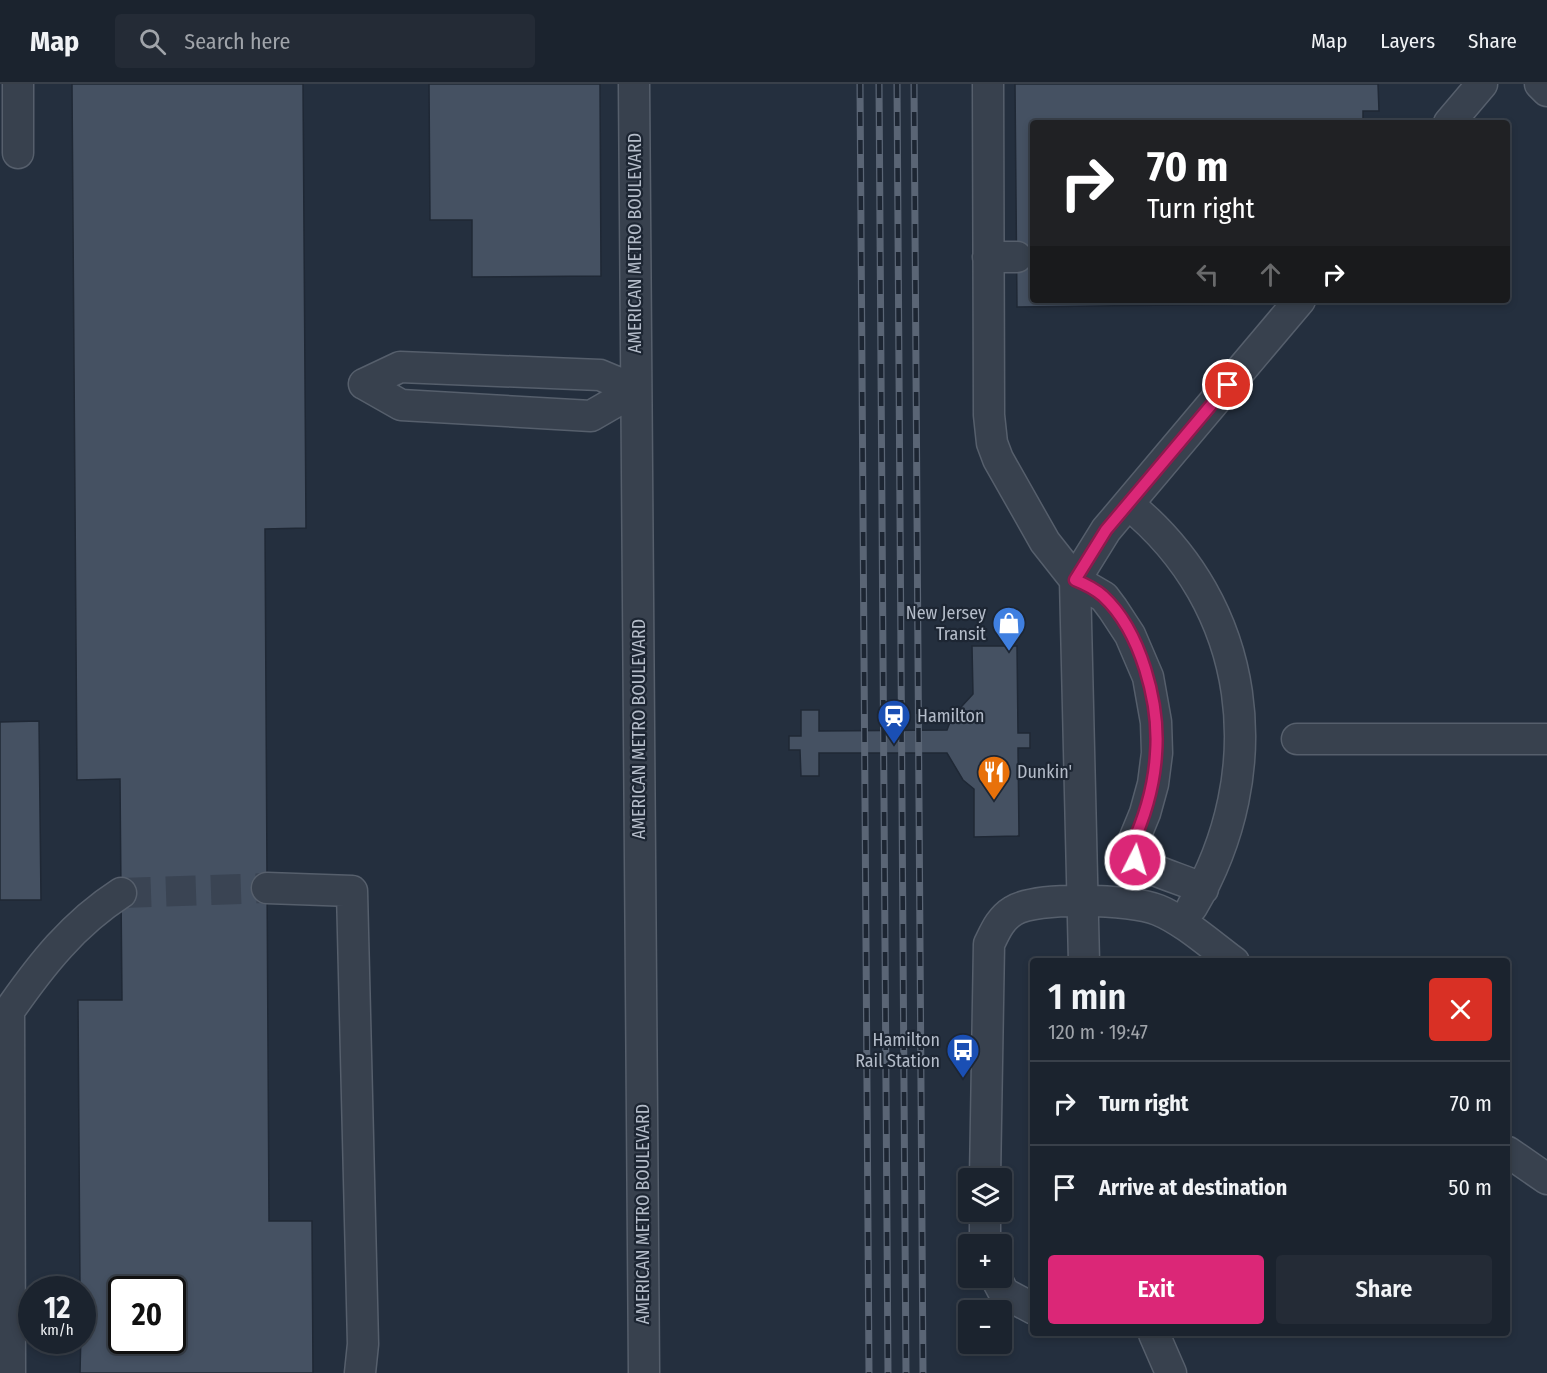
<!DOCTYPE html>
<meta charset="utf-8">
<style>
:root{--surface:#1b232e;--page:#242b36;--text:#f1f3f6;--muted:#a0a4aa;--line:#39404a;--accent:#db2777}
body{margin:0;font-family:"Fira Sans Condensed",sans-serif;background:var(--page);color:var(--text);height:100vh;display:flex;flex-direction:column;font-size:22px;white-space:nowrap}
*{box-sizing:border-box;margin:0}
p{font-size:20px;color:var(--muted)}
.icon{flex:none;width:33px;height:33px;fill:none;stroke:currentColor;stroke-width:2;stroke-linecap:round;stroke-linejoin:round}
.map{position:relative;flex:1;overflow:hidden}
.details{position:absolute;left:1030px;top:874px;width:480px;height:378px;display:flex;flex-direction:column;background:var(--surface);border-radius:6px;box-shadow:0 3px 9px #0003,0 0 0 2px var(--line)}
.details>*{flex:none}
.banner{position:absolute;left:1030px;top:36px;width:480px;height:183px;border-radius:6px;box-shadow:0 3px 9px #0003,0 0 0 2px var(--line);background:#202124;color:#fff;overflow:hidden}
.tools{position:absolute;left:958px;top:1084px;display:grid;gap:12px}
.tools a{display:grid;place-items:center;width:54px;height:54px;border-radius:6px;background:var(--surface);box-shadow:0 3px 9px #0003,0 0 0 2px var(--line);font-size:30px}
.speed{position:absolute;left:18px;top:1192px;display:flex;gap:12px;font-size:30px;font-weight:700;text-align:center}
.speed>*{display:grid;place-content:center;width:78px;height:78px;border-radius:50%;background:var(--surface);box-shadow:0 3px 9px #0003,0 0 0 2px var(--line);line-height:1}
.speed small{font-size:15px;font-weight:400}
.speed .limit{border:3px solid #111;border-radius:9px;background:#fff;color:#111}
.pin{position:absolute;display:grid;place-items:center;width:51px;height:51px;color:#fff;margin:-26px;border:3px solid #fff;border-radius:50%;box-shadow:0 2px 6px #0007}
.me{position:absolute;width:66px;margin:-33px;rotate:5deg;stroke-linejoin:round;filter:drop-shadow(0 0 4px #0008)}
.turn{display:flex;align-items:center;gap:21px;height:126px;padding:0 18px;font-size:27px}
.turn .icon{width:78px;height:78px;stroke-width:2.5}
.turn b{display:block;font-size:42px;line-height:51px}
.lanes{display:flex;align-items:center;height:57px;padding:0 18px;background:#0003;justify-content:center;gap:30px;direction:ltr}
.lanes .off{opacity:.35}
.round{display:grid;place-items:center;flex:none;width:63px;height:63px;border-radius:6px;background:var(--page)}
.headline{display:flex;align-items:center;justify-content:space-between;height:102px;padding:0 18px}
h1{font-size:36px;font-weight:600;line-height:45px}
.primary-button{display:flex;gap:12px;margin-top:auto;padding:12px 18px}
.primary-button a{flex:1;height:69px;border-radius:6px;background:var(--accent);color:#fff;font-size:24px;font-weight:600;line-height:69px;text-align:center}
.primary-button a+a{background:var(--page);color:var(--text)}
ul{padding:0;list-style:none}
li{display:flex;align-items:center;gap:18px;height:84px;padding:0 18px;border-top:2px solid var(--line)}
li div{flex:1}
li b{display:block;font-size:22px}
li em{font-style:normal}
header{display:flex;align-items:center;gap:36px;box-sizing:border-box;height:84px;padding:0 30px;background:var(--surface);border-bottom:2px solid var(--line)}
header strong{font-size:28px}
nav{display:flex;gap:33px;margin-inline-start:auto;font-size:21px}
.search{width:420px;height:54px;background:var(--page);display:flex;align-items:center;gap:15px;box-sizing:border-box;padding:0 21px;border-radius:6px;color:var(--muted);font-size:22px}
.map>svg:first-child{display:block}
.building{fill:#455162;stroke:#1f2835;stroke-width:1.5;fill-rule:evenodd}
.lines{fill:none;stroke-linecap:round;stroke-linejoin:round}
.minor-tunnel{stroke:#3a4453;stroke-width:30;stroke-dasharray:30 15;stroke-linecap:butt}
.minor-casing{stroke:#565f6c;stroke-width:33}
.minor{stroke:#38414e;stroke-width:30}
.rail-casing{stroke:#5a6575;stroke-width:7}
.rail{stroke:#1d2633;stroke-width:4.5;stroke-dasharray:14;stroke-linecap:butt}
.route-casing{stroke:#8e194d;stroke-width:15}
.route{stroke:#db2777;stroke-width:10}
.labels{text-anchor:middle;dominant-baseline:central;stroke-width:4.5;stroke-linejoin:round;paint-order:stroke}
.street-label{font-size:18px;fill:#b4bcc9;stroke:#1d2633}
.poi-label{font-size:18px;fill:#b4bcc9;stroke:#1d2633;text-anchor:end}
</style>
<header>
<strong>Map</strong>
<div class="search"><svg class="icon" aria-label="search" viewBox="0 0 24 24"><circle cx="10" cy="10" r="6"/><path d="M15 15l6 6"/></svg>Search here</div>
<nav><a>Map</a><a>Layers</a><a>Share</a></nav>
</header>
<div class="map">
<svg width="1547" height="1289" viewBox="0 0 1547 1289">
<rect width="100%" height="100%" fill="#242f3e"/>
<!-- building -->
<path class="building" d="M72 0H303L306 444 265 445 269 1137H312L313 1289H80L82 1206H80L78 916H122L121 809 120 695 77 696ZM122 1206H172V1257H122Z
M429 0H600L601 192 472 193V136H430Z
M1015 0H1378L1379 27H1363V39H1034V216H1256L1253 220 1017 223Z
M972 562H1017L1018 649H1030V664H1018L1019 752 974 753V705L963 696 947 669H819V692H801L800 666H789V652H801V626H819V647L947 646 952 633 973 610Z
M39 637 41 816H0V638Z"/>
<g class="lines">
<!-- minor-tunnel -->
<path class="minor-tunnel" d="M121 809 267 804"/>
<!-- minor casing -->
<g class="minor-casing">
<path id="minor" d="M18 0V69
M634 0 644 1289
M988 0 989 331 992 359 998 375 1045 458 1075 496 1104 513 1113 525 1130 551 1148 593 1156 638 1157 669 1153 700 1145 729 1131 763 1132 773C1145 786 1183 795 1203 805
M1540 0 1547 7
M1449 39 1482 0
M988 173H1017
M364 300 401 321 591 332 636 306
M364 300 400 283 600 291 636 306
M1128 420C1253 521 1272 687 1192 823
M1297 655H1547
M267 804 352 807 363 1260 360 1289
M1084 878 1075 496 1106 446 1300 216
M1508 1068 1547 1095
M985 1095 989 860C995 848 1000 835 1013 827 1036 812 1131 815 1158 826 1183 836 1211 861 1234 878
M985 1161V1128
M996 1194 1004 1209 1034 1225
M1154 1250 1171 1289
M10 1289 9 927C41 881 73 840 121 809"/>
</g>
<!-- minor -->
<use href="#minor" class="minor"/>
<!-- rail casing -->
<g class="rail-casing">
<path id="rail" d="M860 0 869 1289
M879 0 888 1289
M897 0 906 1289
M914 0 923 1289"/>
</g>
<!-- rail -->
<use href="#rail" class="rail"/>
</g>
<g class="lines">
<!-- route casing -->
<g class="route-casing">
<path id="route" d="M1135 776 1131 770V763C1145 733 1154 703 1156 670 1160 620 1141 547 1103 512 1095 505 1085 500 1075 496L1106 446 1228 301"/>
</g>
<!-- route -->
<use href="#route" class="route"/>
</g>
<!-- icons -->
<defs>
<g id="shop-pin" transform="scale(1.725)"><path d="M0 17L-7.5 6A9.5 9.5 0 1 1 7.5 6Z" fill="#3f7fe0" stroke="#1d2633"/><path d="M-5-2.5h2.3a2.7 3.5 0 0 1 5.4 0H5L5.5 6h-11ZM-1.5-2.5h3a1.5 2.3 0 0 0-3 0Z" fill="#fff"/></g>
<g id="station-pin" transform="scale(1.725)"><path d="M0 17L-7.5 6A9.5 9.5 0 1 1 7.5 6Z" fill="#1a4fb4" stroke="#1d2633"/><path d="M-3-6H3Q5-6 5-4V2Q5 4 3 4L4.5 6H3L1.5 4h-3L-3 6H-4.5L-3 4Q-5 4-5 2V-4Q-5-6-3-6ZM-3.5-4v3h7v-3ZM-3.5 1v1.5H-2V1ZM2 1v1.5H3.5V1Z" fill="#fff"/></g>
<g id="restaurant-pin" transform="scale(1.725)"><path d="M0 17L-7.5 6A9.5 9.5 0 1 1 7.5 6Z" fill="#e8710a" stroke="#1d2633"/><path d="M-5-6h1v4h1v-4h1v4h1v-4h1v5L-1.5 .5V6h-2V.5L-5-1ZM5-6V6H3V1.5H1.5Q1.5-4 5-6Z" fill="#fff"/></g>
<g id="bus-pin" transform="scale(1.725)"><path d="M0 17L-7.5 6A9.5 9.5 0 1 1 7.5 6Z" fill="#1a4fb4" stroke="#1d2633"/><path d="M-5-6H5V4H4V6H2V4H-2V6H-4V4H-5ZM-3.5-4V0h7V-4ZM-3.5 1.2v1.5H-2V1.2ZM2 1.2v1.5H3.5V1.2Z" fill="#fff"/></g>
</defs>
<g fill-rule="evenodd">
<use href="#shop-pin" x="1009" y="539"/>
<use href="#station-pin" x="894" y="632"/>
<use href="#restaurant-pin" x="994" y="688"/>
<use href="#bus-pin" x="963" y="966"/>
</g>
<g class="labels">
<!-- street labels -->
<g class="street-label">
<text transform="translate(635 159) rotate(-90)">AMERICAN METRO BOULEVARD</text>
<text transform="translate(639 645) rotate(-90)">AMERICAN METRO BOULEVARD</text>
<text transform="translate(643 1130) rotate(-90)">AMERICAN METRO BOULEVARD</text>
</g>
<!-- poi labels -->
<g class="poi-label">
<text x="986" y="529">New Jersey<tspan x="986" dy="21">Transit</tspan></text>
<text x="917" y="632" text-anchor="start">Hamilton</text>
<text x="1017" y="688" text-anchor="start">Dunkin'</text>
<text x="940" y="956">Hamilton<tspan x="940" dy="21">Rail Station</tspan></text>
</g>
</g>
</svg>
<div class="tools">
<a><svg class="icon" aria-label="layers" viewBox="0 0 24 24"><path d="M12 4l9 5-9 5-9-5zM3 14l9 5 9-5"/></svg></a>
<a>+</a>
<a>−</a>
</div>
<div class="speed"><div>12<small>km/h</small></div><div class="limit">20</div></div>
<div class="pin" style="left:1228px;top:301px;background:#d93025"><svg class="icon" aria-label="arrive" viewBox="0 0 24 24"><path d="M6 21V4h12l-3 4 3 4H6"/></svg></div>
<svg class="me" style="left:1135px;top:776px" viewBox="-20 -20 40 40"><circle r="17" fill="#db2777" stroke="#fff" stroke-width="3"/><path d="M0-11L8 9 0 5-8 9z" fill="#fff"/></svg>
<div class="banner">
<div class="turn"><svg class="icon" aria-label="right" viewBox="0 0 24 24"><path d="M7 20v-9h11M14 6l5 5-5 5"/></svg><div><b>70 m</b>Turn right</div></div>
<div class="lanes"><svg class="icon off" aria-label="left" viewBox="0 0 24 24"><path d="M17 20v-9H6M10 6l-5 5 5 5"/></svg><svg class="icon off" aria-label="ahead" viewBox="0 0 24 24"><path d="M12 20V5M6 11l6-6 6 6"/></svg><svg class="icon" aria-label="right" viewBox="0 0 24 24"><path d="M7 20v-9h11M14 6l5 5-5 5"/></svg></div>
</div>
<section class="details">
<div class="headline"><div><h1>1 min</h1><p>120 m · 19:47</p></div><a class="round" style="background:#d93025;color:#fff"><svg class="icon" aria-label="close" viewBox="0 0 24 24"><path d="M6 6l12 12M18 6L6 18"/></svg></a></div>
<ul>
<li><svg class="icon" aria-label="right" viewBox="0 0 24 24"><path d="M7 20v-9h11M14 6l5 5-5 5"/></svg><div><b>Turn right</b></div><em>70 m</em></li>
<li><svg class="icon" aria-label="arrive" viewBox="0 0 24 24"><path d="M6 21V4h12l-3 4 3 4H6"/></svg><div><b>Arrive at destination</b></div><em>50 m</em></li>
</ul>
<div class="primary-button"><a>Exit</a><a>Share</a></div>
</section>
</div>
